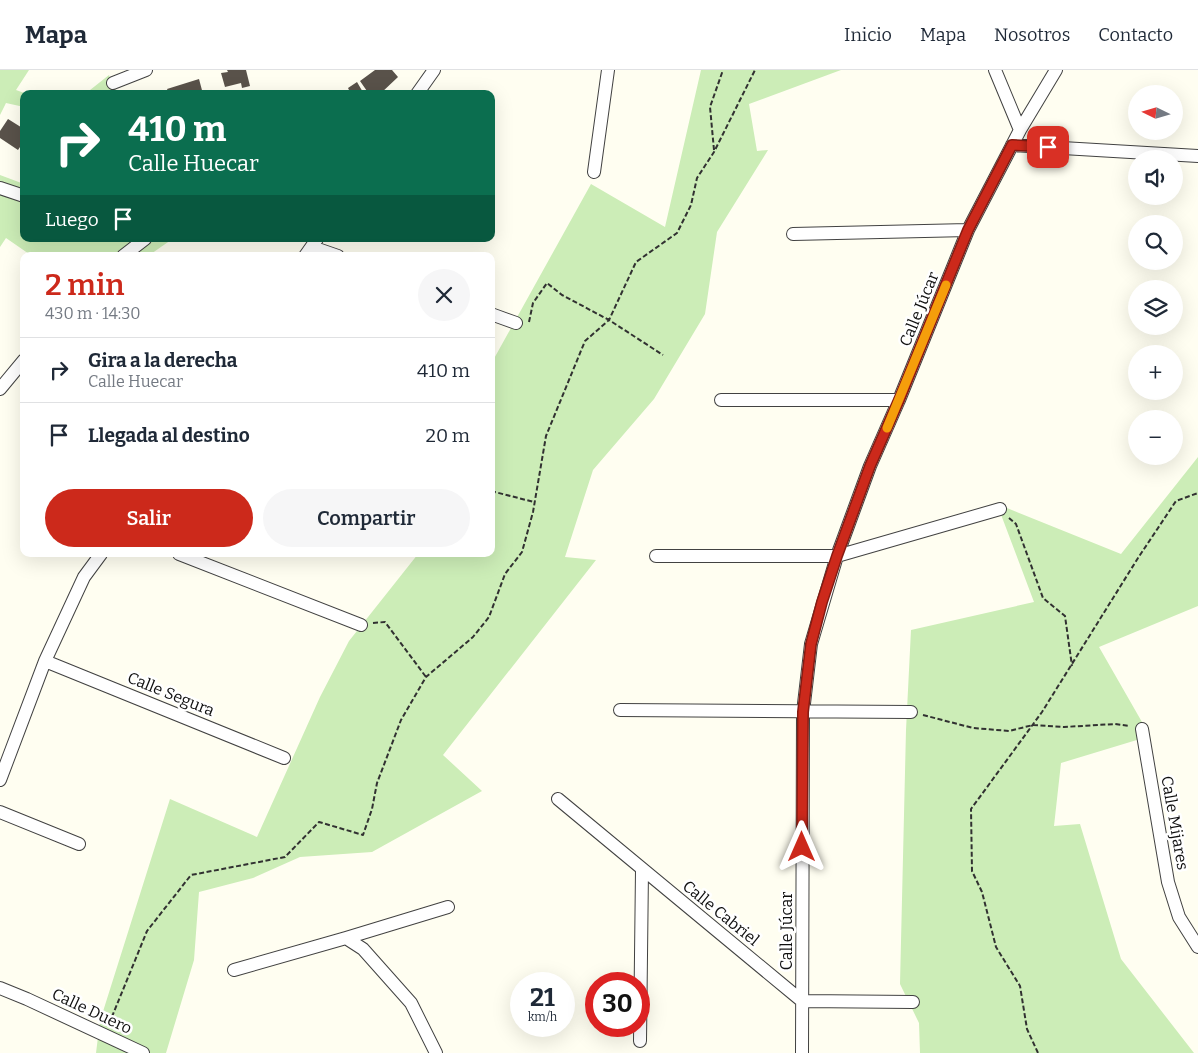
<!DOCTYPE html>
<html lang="es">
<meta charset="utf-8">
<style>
:root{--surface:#fff;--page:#f6f6f7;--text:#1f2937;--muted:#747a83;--line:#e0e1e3;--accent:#cc291b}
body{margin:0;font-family:Bitter,serif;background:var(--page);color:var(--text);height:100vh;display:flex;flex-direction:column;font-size:19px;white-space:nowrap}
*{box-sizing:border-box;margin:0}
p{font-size:16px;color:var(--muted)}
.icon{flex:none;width:28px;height:28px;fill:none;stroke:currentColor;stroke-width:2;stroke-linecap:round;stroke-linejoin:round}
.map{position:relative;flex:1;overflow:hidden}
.details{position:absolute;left:20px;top:182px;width:475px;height:305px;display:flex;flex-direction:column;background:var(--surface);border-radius:10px;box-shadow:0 5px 20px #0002}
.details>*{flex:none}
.guide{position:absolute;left:20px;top:20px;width:475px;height:152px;border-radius:10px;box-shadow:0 5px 20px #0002;background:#0b6e4f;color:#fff;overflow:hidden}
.needle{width:32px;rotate:275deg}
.fabs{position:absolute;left:1128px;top:15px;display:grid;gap:10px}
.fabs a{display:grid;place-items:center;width:55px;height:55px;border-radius:50%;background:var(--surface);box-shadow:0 5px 20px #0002;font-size:25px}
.speed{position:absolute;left:510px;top:902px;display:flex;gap:10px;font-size:25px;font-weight:700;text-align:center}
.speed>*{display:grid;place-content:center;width:65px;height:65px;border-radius:50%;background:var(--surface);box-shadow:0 5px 20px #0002;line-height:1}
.speed small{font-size:12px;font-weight:400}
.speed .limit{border:8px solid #d22;background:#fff;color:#111}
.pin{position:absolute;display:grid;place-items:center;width:42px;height:42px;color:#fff;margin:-21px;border-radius:10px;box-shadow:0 2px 8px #0006}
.me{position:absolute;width:55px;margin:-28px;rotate:0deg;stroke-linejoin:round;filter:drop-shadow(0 0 4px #0008)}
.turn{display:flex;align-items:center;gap:18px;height:105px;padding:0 25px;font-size:22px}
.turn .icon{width:65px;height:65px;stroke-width:2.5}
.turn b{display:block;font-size:35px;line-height:42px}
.then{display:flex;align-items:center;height:48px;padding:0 25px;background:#0003;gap:10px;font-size:19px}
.round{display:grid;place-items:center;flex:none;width:52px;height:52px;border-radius:26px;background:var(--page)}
.headline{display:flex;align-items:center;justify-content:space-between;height:85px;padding:0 25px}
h1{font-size:30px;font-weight:600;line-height:38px;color:var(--accent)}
.cta{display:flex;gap:10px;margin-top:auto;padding:10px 25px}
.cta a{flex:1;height:58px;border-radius:30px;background:var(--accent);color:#fff;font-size:20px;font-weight:600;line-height:58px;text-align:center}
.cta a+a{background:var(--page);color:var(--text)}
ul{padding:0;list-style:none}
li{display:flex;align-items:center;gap:15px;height:65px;padding:0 25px;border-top:1px solid var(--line)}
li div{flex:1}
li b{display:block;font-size:19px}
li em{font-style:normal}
header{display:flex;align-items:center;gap:30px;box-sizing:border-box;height:70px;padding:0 25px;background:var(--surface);border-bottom:1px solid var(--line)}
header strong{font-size:24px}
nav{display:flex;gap:28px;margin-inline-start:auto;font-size:18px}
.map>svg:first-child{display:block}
.green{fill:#ccedb7}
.building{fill:#59524a}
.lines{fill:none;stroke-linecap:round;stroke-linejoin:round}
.minor-casing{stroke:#424242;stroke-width:14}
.path{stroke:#313131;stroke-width:2;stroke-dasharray:5 2.5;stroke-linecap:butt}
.minor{stroke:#fff;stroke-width:12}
.route-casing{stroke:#851b12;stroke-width:12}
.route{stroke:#cc291b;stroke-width:9}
.slow{stroke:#f59e0b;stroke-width:9}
.labels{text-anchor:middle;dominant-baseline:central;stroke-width:5;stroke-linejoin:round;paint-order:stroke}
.street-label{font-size:16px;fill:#0f0f0f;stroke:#fff}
</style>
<header>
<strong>Mapa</strong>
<nav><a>Inicio</a><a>Mapa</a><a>Nosotros</a><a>Contacto</a></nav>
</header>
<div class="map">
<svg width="1198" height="983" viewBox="0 0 1198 983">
<rect width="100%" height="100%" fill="#fffef1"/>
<!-- green -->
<path class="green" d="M0 0H29L16 20 27 24H24V37L6 33 0 45Z
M701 0H841L749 34 757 81 768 80 717 162 705 244 654 329 593 400 565 487 596 490 443 685 482 721 372 782 300 787 253 808 199 822 194 890 166 983H96L100 951 170 729 257 767 320 627 349 571 418 484H491V294L591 114 665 157Z
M109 5 118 24H85Z
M0 105 24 114V169H168L171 170 148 186H32L6 168 0 177Z
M1198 387V536L1099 577 1150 666 1061 693 1054 756 1080 754 1121 889 1194 983H920L919 953 900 914 906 660 911 560 1034 532 997 434 1121 484Z"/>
<!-- building -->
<path class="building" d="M227 0H246L250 16 242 18 241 13 225 17 221 3 228 2Z
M375 0H392L398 7 380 24 375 20 369 24 360 11Z
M199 9 203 24H169L167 19Z
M357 12 364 24H351L348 18Z
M8 49 24 59V71L18 80 0 68V61Z"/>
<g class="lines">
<!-- minor casing -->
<g class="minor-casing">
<path id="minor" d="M995 0 1020 60
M113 13 146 0
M417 24 434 0
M1012 75 1198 86
M594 102 608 0
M0 118 24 126
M793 164 968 160
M312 177 338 186
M123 186 145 169
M305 186 317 169
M491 244 516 253
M0 319 24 290
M721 330H899
M179 484 361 555
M656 486H837L1000 439
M45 591 284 688
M620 640 911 642
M1142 659 1168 812 1179 847 1198 877
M0 710 45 591 84 507 101 484
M558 729 802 931 913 932
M0 742 79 774
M346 868 363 879 411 933 436 983
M234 900 346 868 448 837
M0 918 27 929 143 983
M640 971 642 800
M802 983 803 642 811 574 837 486 870 396 899 330 968 160 1020 60 1056 0"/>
</g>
<!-- path -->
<path class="path" d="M714 80 710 37 723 0
M529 252 533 233 547 213 562 225 609 250 663 285
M491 421 534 432
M1009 448 1016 454 1043 528 1065 546 1072 596
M373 553 385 552 426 607
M923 645 973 658 1009 661 1033 655 1064 657 1115 654 1130 656
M109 954 147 861 191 805 285 787 319 752 363 765 372 739 377 713 401 650 426 607 473 567 489 547 505 504 522 482 533 442 546 366 585 271 609 250 636 192 677 163 691 135 697 108 714 82 755 0
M1038 983 1027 959 1020 916 996 877 982 822 972 801 971 739 1042 642 1138 488 1176 431 1198 423"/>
<!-- minor -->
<use href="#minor" class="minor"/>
</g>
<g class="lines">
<!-- route casing -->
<g class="route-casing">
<path id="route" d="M802 777 803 642 811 574 822 532 837 486 870 396 899 330 968 160 1012 75 1048 77"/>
</g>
<!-- route -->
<use href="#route" class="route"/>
<!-- slow -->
<path class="slow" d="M887 358 946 215"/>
</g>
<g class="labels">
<!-- street labels -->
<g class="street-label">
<text transform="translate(919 239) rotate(-68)">Calle Júcar</text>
<text transform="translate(171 624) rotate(22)">Calle Segura</text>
<text transform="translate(1175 753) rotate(80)">Calle Mijares</text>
<text transform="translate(721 843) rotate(39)">Calle Cabriel</text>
<text transform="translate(786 861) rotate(-90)">Calle Júcar</text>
<text transform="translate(92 941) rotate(25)">Calle Duero</text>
</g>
</g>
</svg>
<div class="fabs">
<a><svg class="needle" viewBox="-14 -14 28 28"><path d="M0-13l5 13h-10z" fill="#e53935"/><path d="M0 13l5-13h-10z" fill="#747a83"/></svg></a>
<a><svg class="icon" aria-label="sound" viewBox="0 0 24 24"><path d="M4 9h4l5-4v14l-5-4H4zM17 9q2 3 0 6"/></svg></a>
<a><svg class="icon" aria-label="search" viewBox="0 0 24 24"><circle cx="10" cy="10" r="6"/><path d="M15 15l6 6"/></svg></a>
<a><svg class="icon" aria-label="layers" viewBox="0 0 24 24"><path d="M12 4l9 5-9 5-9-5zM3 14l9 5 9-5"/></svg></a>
<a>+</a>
<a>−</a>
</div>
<div class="speed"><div>21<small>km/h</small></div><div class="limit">30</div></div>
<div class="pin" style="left:1048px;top:77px;background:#d93025"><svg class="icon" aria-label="arrive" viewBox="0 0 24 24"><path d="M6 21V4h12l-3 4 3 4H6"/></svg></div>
<svg class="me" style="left:802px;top:777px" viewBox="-20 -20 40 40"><path d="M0-17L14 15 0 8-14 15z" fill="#cc291b" stroke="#fff" stroke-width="4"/></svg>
<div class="guide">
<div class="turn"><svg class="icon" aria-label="right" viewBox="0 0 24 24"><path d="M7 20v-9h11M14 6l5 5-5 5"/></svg><div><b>410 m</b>Calle Huecar</div></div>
<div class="then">Luego<svg class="icon" aria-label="arrive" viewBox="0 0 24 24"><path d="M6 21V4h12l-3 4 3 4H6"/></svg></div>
</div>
<section class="details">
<div class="headline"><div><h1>2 min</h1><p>430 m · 14:30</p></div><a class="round"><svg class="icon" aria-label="close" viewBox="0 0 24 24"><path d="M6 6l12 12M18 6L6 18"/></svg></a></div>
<ul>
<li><svg class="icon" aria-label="right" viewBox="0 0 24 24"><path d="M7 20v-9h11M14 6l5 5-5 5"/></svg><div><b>Gira a la derecha</b><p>Calle Huecar</p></div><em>410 m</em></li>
<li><svg class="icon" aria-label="arrive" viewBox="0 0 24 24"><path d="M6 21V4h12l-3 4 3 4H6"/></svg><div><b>Llegada al destino</b></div><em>20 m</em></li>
</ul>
<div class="cta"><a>Salir</a><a>Compartir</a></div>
</section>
</div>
